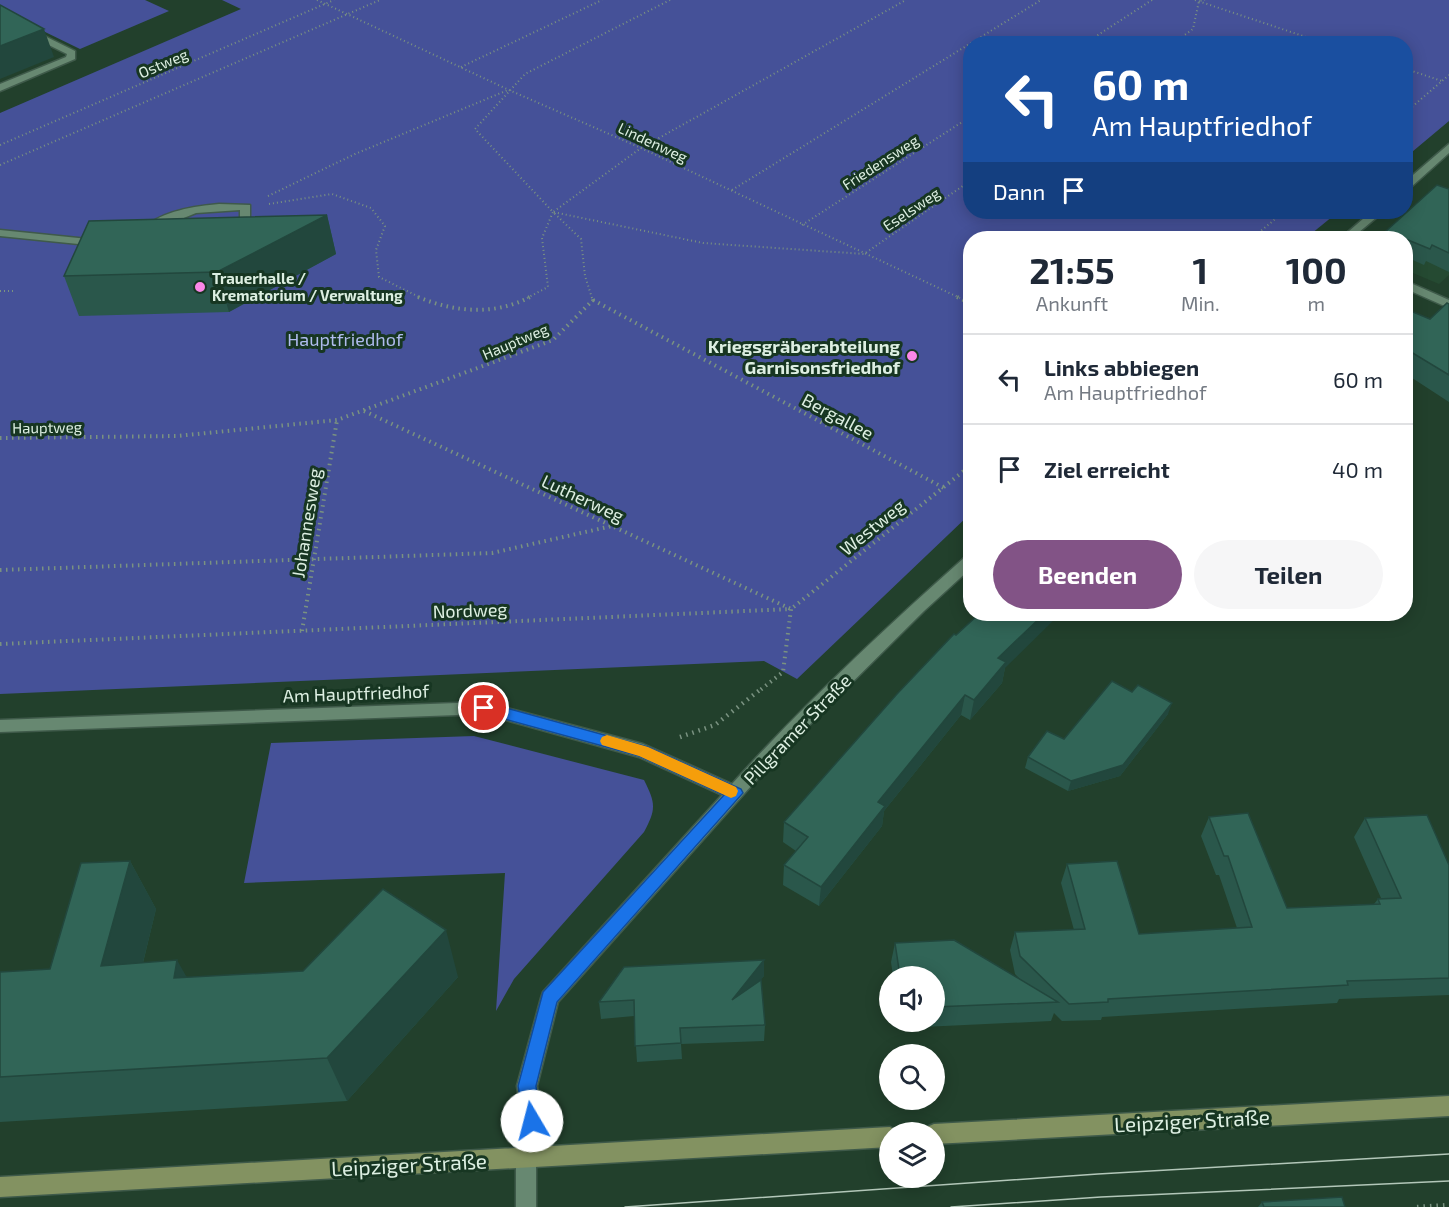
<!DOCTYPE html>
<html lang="de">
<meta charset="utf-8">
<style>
:root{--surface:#fff;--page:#f6f6f7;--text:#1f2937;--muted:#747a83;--line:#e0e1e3;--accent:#825386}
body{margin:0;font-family:"Exo 2",sans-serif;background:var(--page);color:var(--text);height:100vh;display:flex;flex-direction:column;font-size:22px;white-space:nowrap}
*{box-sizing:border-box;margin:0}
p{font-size:20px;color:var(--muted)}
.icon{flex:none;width:33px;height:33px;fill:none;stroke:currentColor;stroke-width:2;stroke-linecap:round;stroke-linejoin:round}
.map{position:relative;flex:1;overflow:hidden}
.details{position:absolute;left:963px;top:231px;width:450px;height:390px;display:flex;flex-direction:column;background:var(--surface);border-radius:24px;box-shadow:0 3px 15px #0003}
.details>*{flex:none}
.guide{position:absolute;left:963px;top:36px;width:450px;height:183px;border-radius:24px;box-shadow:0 3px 15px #0003;background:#1a4fa0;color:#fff;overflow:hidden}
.controls{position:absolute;left:879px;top:966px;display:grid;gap:12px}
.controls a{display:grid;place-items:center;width:66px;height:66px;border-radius:50%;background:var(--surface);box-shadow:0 3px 15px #0003;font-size:30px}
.pin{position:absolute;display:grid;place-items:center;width:51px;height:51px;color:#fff;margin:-26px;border:3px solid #fff;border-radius:50%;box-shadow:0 2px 6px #0007}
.me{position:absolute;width:66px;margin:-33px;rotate:352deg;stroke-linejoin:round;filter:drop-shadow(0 0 4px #0008)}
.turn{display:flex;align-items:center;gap:21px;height:126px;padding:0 30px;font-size:27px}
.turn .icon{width:78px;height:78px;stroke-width:2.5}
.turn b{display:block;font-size:42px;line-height:51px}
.then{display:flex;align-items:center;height:57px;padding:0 30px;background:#0003;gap:12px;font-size:22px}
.eta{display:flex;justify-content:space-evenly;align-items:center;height:102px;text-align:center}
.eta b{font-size:36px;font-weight:700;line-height:42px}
.action{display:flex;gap:12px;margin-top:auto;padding:12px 30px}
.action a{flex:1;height:69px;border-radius:36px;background:var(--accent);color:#fff;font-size:24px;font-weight:700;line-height:69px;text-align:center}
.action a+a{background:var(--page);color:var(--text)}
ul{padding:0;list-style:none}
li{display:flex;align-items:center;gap:18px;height:90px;padding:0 30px;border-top:2px solid var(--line)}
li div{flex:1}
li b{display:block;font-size:22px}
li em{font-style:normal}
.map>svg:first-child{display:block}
.built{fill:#254a32}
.green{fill:#455198}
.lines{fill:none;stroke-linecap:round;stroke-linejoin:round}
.lane-casing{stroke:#3f5a4a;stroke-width:3}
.street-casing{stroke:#3f5a4a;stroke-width:3}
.secondary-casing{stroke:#3f5a4a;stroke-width:3}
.path-far2{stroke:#7a9281;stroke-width:2;stroke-dasharray:1 3;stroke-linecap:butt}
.path-far1{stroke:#7a9281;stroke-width:4;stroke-dasharray:1.5 4.5;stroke-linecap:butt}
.path{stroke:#7a9281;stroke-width:4.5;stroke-dasharray:1.5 5;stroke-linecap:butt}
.lane{fill:#678871;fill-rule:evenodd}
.street{fill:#678871;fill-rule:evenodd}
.secondary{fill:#839261;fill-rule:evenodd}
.tram{stroke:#b3c7b9;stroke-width:1.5}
.wall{fill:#2a574b}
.shaded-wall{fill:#22473d}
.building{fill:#316557;stroke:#22473d;stroke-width:1.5}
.route{fill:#1a73e8;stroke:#114b97;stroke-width:1.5}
.slow{fill:#f59e0b}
.poi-dot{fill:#fa87e7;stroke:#173622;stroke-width:2}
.labels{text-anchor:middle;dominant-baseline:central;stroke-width:6;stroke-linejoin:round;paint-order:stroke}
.far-street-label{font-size:15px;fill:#ddefe2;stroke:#173622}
.far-poi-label{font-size:15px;font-weight:bold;fill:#ddefe2;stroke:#173622;text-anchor:start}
.park-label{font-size:18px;fill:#b0bcef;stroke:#173622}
.poi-label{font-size:18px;font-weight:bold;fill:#ddefe2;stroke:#173622;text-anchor:end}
.street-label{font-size:18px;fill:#ddefe2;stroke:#173622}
.near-street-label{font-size:21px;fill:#ddefe2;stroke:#173622}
</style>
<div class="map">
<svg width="1449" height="1207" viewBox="0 0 1449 1207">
<rect width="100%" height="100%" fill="#22402c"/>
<!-- built -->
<path class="built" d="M1449 206V275L1439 284 1406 270V238H1383Z"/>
<!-- green -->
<path class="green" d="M0 0H145L169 11 80 49 0 10Z
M222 0H1449V121L1406 157V44H970V212H1338L1306 238H970V514L797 679 764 661 0 694V113L241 9Z
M474 736 644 780C656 804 656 809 644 832L514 979 496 1011 505 873 244 883 271 743Z"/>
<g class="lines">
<!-- lane casing -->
<g class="lane-casing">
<path id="lane" d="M0 14 75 51V59L0 91V84L66 57 67 54 0 21Z
M219 204 250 205V240H242L240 238V210L196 213 154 230 150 231 144 228C162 211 195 206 219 204Z
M0 230 98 240 104 243 98 246 0 236Z"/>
</g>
<!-- street casing -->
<g class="street-casing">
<path id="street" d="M1449 144V153L1410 188 1406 189V181Z
M1371 212H1383L1352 238H1341Z
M1406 281 1449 300V308L1406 289Z
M970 556V569L924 611 777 757 558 1002 537 1086 542 1121 536 1157V1207H516V1157L522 1121 517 1086 541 998 543 992 722 795 639 757 484 714 0 732V720L484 702 643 744 732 784C804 704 884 629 965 557Z"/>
</g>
<!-- secondary casing -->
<g class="secondary-casing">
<path id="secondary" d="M1449 1096V1116L934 1144V1132H925L927 1127 934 1124Z
M890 1127 898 1132H890V1147L0 1197V1177Z"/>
</g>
<!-- path-far2 -->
<path class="path-far2" d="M317 0 509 90 641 148 960 298
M670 0 525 74 475 129 553 212 703 243 864 254 970 181
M1195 0 1327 44
M1084 44 1152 0
M1172 44 1193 29 1199 1 1205 0
M461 67 602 0
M1406 69 1442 81
M1406 112 1449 75
M0 145 334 0
M0 165 380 0
M732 190 1041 0
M268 196 355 154 508 90
M269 204 332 194 371 208 385 226 376 250 379 277 421 298
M802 225 970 117
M1252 238 1284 212
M0 291H14
M527 298 548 287 542 238 553 212
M592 298 585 276 581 239 553 212 641 148 906 0"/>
<!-- path-far1 -->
<path class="path-far1" d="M418 297C454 312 494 316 530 297
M957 297 970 303
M593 300 944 488
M364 411 791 609 970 466
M0 438 177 436 337 420 553 340 593 300 592 297
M0 570 492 553 612 526
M302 631 337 420
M0 644 791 609 783 672 759 691"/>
<!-- path -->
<path class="path" d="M680 737 715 725 761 689
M1417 1207 1449 1205"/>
<!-- lane -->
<use href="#lane" class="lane"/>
<!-- street -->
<use href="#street" class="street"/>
<!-- secondary -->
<use href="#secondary" class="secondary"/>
<!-- tram -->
<path class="tram" d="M625 1207 1098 1174 1449 1154
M951 1207 1101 1197 1449 1181"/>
</g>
<!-- wall -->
<path class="wall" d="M1449 189V272L1426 261 1424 265 1406 257V238H1383L1386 231Z
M327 215 336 254 229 312 79 316 64 276Z
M1449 304V402L1406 374V309L1430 319Z
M956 635 1005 668 1002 683 970 720 961 715 884 811 882 826 819 906 783 885 784 865 796 851 783 842 784 822Z
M1168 714 1120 776 1068 791 1025 768 1028 757 1064 739Z
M1209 817 1287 908 1374 904 1378 899 1381 898 1354 837 1365 818 1449 865V995L1339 999 1337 1003 1102 1017 1101 1020 1062 1021 1054 1013 1051 1021 901 1028 900 1022H934V976H893L891 962 895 943 1021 980 1015 974 1010 950 1015 932 1074 930 1061 883 1067 864 1139 934 1237 928 1219 875H1216L1201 836Z
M130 861 156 909 143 963 187 977H458L347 1101 0 1122V972L50 969Z
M764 976 760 980 765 1025 764 1041 681 1044 682 1059 637 1062 634 1016 601 1019 599 1002Z
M1262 1202 1345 1207H1258Z"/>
<!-- shaded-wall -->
<path class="shaded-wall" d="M44 29 54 57 0 79V46Z
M327 215 336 254 229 312 217 272Z
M1044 614H1060L1005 668 1002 683 970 720 974 700 998 658Z
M965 695 961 715 884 811 882 826 819 906 821 887 878 802Z
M1172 703 1168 714 1120 776 1068 791 1071 781Z
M130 861 156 909 131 1011 101 966Z
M446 930 458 977 347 1101 327 1058Z
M177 960 203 1006 174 978Z
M764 960V976L732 1016V1000Z"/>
<!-- building -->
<path class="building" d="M0 5 44 29 0 46Z
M1437 185 1449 189V253L1432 245 1430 249 1386 231Z
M327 215 217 272 64 276 89 221Z
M1447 303 1449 304V375L1406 349V309L1430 319Z
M979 614H1044L998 658 1006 662 974 700 965 695 878 802 885 806 821 887 784 865 808 837 784 822 897 694 954 634 956 635Z
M1112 681 1132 692 1138 685 1172 703 1123 765 1071 781 1028 757 1047 731 1064 739Z
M1248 813 1287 908 1380 904 1378 899 1401 898 1365 818 1427 815 1449 865V978L1347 981 1348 985 1108 999V1002L1069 1004 1020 956 1015 932 1085 929 1067 864 1117 861 1139 934 1252 927 1228 856H1224L1209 817Z
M130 861 101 966 177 960 174 978 303 971 383 889 446 930 327 1058 0 1077V972L50 969 81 863Z
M954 940 1058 1002 934 1007V976H900L895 943Z
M764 960 732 1000 761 980 765 1025 680 1028 681 1043 635 1046 634 1000 599 1002 624 967Z
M1342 1197 1345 1207H1264L1262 1202Z"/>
<!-- route -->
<path class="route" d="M484 702 648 747 741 789 743 793 557 1002 536 1086 541 1121 538 1127 532 1130 525 1127 518 1086 543 992 724 795 639 756 479 712 476 708 479 704Z"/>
<!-- slow -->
<path class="slow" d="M607 735 648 747 736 787 738 791 736 796 731 798 639 756 602 745 600 741 602 737Z"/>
<!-- markers -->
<g class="poi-dot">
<circle cx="200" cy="287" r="6"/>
<circle cx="912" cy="356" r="6"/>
</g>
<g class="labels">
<!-- far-street labels -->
<g class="far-street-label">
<text transform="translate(163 63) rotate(-23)">Ostweg</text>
<text transform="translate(653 142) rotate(25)">Lindenweg</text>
<text transform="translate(880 162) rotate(-33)">Friedensweg</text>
<text transform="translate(911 209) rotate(-34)">Eselsweg</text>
<text transform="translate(515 341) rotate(-23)">Hauptweg</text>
<text transform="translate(47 427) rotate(-1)">Hauptweg</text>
</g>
<!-- far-poi labels -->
<g class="far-poi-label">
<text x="212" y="278">Trauerhalle /<tspan x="212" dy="17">Krematorium / Verwaltung</tspan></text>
</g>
<!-- park labels -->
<g class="park-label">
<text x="345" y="339">Hauptfriedhof</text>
</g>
<!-- poi labels -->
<g class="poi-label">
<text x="900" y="346">Kriegsgräberabteilung<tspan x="900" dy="21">Garnisonsfriedhof</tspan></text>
</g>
<!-- street labels -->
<g class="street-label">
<text transform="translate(838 416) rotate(28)">Bergallee</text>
<text transform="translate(583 498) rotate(25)">Lutherweg</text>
<text transform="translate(306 523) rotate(-81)">Johannesweg</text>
<text transform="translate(872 527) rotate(-39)">Westweg</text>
<text transform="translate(470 610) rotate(-2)">Nordweg</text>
<text transform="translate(356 693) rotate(-2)">Am Hauptfriedhof</text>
<text transform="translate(797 729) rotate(-46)">Pillgramer Straße</text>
</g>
<!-- near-street labels -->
<g class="near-street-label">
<text transform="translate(1192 1120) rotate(-3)">Leipziger Straße</text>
<text transform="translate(409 1164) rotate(-3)">Leipziger Straße</text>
</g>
</g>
</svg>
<div class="controls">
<a><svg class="icon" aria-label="sound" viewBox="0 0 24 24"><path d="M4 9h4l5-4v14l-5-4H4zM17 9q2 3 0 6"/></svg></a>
<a><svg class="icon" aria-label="search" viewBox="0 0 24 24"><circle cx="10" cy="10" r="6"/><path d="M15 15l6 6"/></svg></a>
<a><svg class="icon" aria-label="layers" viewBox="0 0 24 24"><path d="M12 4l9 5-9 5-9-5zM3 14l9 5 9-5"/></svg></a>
</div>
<div class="pin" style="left:484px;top:708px;background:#d93025"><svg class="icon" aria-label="arrive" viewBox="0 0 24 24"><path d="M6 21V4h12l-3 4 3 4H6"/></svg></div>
<svg class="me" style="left:532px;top:1121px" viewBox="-20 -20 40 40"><circle r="19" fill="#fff"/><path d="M0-13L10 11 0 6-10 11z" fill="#1a73e8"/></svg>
<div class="guide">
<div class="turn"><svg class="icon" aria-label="left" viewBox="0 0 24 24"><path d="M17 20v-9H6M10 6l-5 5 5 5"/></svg><div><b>60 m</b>Am Hauptfriedhof</div></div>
<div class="then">Dann<svg class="icon" aria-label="arrive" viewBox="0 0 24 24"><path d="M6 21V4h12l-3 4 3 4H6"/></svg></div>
</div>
<section class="details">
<div class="eta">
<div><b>21:55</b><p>Ankunft</p></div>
<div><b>1</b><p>Min.</p></div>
<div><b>100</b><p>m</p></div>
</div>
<ul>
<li><svg class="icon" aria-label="left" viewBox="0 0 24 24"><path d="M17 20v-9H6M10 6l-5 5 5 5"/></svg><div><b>Links abbiegen</b><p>Am Hauptfriedhof</p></div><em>60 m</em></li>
<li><svg class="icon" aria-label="arrive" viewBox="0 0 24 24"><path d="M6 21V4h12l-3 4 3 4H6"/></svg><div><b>Ziel erreicht</b></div><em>40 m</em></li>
</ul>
<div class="action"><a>Beenden</a><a>Teilen</a></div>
</section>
</div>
